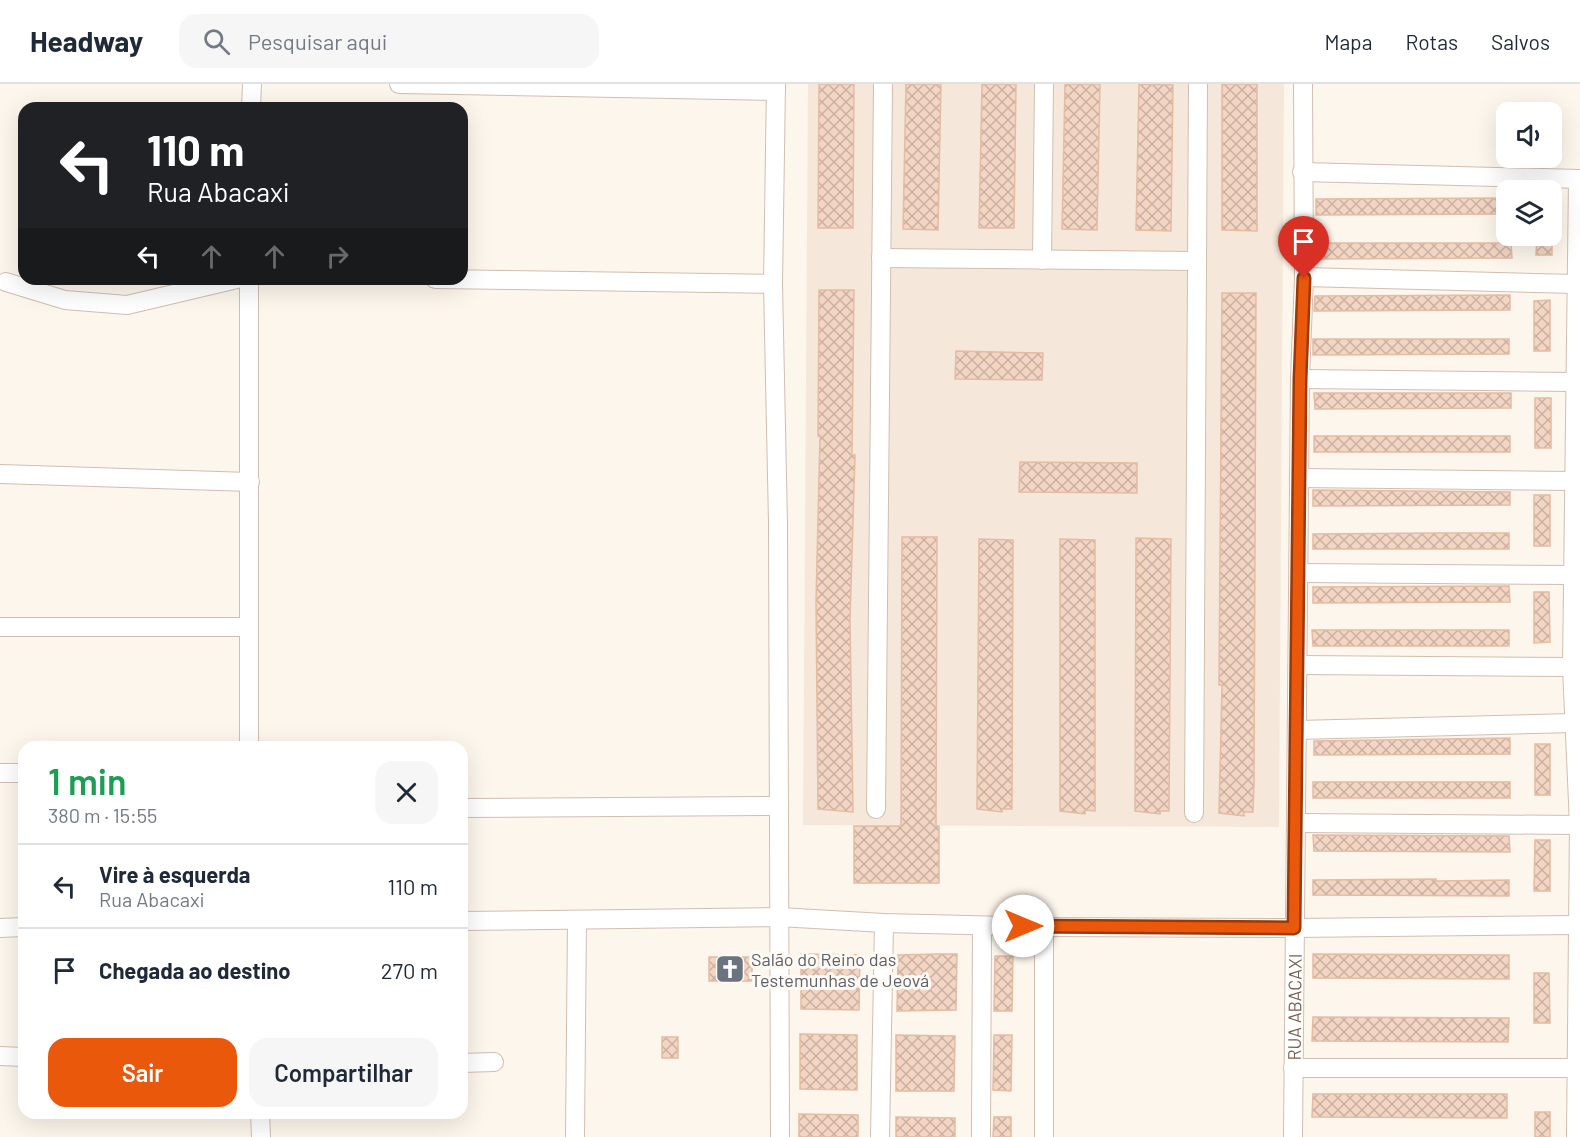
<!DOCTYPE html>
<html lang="pt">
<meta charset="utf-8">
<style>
:root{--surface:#fff;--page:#f6f6f7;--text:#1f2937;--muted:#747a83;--line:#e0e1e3;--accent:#ea580c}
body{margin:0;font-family:Barlow,sans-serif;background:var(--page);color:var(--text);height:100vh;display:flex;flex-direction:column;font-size:22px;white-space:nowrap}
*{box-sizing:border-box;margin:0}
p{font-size:20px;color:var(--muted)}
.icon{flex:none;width:33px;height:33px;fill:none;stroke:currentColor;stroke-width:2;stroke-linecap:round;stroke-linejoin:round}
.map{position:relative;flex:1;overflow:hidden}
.details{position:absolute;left:18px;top:657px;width:450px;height:378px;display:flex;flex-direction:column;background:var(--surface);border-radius:18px;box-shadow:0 6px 24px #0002}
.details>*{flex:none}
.guide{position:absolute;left:18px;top:18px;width:450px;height:183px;border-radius:18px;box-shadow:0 6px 24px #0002;background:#202124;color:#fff;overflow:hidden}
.controls{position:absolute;left:1496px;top:18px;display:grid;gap:12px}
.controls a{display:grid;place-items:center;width:66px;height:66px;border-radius:12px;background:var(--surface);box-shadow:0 6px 24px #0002;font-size:30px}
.pin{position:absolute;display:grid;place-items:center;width:51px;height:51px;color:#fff;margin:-62px -26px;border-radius:50% 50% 50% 0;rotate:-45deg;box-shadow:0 0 6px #0007}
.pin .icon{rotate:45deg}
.me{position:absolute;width:66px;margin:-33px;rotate:90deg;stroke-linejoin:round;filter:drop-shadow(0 0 4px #0008)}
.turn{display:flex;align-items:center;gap:21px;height:126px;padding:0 30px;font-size:27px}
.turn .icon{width:78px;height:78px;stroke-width:2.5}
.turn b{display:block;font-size:42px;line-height:51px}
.lanes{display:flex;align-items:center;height:57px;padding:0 30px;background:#0003;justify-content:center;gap:30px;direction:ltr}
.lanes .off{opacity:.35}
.round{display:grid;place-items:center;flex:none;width:63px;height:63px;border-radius:18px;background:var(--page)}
.head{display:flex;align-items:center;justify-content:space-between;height:102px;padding:0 30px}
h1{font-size:36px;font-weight:600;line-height:45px;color:#1e9e55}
.action{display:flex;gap:12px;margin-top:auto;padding:12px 30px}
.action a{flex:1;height:69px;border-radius:18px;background:var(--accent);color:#fff;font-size:24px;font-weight:600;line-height:69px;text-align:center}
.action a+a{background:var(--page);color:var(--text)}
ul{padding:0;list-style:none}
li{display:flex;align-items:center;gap:18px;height:84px;padding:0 30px;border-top:2px solid var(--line)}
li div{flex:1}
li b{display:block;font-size:22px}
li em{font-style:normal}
header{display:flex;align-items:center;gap:36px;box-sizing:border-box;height:84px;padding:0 30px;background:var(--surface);border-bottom:2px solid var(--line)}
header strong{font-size:28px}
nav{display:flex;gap:33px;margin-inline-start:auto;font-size:21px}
.search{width:420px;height:54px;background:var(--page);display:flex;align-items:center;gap:15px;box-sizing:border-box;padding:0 21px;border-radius:18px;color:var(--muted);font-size:22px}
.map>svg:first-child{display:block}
.residential{fill:#f5e8da}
.building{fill:url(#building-cross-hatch);stroke:#e6bba3;stroke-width:1.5}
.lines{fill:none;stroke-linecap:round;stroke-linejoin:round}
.minor-casing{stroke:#d1beb0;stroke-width:20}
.minor{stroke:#fff;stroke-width:18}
.route-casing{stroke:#983908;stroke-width:15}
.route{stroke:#ea580c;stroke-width:10}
.labels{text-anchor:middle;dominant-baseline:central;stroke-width:6;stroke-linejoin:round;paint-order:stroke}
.worship-label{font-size:18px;fill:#5b616d;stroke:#fffaf3;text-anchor:start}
.street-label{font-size:18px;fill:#7a5c4d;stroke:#fffaf3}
</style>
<header>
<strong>Headway</strong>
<div class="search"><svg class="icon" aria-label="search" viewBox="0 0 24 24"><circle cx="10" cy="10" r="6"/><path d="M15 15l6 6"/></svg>Pesquisar aqui</div>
<nav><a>Mapa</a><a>Rotas</a><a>Salvos</a></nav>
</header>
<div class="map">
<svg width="1580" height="1053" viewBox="0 0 1580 1053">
<defs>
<pattern id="building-cross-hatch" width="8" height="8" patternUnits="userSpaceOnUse" patternTransform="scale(1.5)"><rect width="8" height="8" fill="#f3d5c3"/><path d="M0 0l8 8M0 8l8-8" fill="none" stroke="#cab0a1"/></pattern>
</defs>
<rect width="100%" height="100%" fill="#fdf6ec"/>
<!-- residential -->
<path class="residential" d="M808 0H1284L1279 743 803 741Z"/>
<!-- building -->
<path class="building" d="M819 0H854L853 144H818Z
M906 0H941L938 146 903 145Z
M982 0H1016L1014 144H979Z
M1065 0H1100L1097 146 1062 145Z
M1139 0 1173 1 1171 147 1136 146Z
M1222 0H1257V147L1222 146Z
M1506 114V130L1316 131V115Z
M1537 152H1552V171H1536Z
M1315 159H1511L1512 174 1315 175Z
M819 206H854L852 371H855L850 536 853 728 818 725 816 518 820 352H818Z
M1222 209H1256L1254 701 1253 728H1244V732L1219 729 1222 601H1219Z
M1510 211V226L1314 227 1315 212Z
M1550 216V267H1534V217Z
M1313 255H1509V270L1313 271Z
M956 267 1043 269 1042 296 955 295Z
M1314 309H1511V324L1315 325Z
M1535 314H1551V364H1535Z
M1314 352H1510V368H1314Z
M1020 378 1137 379V409L1019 408Z
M1313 406 1510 408V421L1313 422Z
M1534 411H1550V462H1534Z
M1436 449H1509V465H1313V450Z
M902 453H937L936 742H939V799H854V742H901Z
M1136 454 1171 455 1169 727H1160V730L1135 727Z
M979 455 1013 456 1012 725H1002V728L977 725Z
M1060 455 1095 456V727L1085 726V730L1060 727Z
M1509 502 1510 518 1313 519V503Z
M1534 508H1549L1550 558 1534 559Z
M1312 546H1509V562H1313Z
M1510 654V670L1314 671V657Z
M1535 660H1550V711H1535Z
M1313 698H1510V714H1313Z
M1313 751 1509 752 1510 768 1314 767Z
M1535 756H1550V807H1534Z
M1436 795V797L1509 796V812L1313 811V796Z
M801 870 860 871 859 926 801 925Z
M939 870H957L956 926 897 927 898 871Z
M1313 870 1509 871V895L1313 894Z
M995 872H1013L1012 927H994Z
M709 873H752V897H709Z
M1534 889H1549L1550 939H1534Z
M1313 933 1509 934 1508 958 1312 957Z
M800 950 857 951V1006L800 1005Z
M896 951 955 952 954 1007H896Z
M994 951H1012L1011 1007 993 1006Z
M662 953H678V974H662Z
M1313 1010H1507V1034L1312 1033Z
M1535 1028H1550V1053H1535Z
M799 1030 858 1031V1053H799Z
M896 1033 955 1034V1053H896Z
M994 1033H1011V1053H993Z"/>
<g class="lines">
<!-- minor casing -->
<g class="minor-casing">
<g id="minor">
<path d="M399 0 776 7"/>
<path d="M776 0 773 200 778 439 780 1053"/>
<path d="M251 24 252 0"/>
<path d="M1302 88 1580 95"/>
<path d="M881 174 1197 177"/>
<path d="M1042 176 1044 0"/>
<path d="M1304 193 1577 200"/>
<path d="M435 195 773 200"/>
<path d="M6 198 65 216 127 221 237 195"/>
<path d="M1300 295 1575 298"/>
<path d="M0 390 250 398"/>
<path d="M1299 394 1574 397"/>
<path d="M1300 489 1573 491"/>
<path d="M0 543H249"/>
<path d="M1298 581 1572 583"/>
<path d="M1297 646 1573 639"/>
<path d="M249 663V195"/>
<path d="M0 689H24"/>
<path d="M462 724 779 722"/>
<path d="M876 725 883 0"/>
<path d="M1194 729 1198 0"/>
<path d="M1296 739 1579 741"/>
<path d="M462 837 779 833 884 839 1044 843 1294 844 1580 841"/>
<path d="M0 844 24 843"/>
<path d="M0 972 24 973"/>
<path d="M462 979 494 978"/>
<path d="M1293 984H1576"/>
<path d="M260 1029 261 1053"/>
<path d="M575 1053 577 836"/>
<path d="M880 1053 884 839"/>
<path d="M981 1053 982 842"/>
<path d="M1044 1053V843"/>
<path id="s1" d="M1293 1053 1300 295 1304 193 1303 0"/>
<path d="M1576 1053 1579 741 1572 583 1578 95"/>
</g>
</g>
<!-- minor -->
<use href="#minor" class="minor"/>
</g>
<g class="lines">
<!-- route casing -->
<g class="route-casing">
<path id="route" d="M1023 842 1294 844 1300 295 1304 194"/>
</g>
<!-- route -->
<use href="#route" class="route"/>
</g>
<!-- icons -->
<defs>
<g id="church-square" transform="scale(1.5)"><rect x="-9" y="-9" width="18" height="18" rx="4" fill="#6b7280" stroke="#fffaf3"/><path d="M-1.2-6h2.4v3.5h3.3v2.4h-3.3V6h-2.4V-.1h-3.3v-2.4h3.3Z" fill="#fff"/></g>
</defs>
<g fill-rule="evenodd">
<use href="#church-square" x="730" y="885"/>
</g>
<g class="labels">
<!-- worship labels -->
<g class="worship-label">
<text x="751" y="875">Salão do Reino das<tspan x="751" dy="21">Testemunhas de Jeová</tspan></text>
</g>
<!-- street labels -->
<g class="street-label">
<text stroke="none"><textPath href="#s1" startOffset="130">RUA ABACAXI</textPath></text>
</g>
</g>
</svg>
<div class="controls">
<a><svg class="icon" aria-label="sound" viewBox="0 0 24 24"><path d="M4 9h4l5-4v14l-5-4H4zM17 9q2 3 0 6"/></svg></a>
<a><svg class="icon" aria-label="layers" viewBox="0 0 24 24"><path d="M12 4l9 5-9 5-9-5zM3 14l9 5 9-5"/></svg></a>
</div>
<div class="pin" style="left:1304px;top:194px;background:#d93025"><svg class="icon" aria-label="arrive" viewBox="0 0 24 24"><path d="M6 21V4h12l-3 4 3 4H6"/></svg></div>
<svg class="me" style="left:1023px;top:842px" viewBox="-20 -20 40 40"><circle r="19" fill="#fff"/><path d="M0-13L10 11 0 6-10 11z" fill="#ea580c"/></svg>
<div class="guide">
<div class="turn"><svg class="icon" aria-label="left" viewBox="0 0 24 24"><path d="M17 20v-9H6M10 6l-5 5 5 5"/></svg><div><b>110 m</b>Rua Abacaxi</div></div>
<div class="lanes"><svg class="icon" aria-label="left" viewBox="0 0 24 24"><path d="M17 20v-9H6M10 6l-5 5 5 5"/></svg><svg class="icon off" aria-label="ahead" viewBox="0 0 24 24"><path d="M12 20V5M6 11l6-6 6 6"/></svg><svg class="icon off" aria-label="ahead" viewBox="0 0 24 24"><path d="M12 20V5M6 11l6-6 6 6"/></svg><svg class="icon off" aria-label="right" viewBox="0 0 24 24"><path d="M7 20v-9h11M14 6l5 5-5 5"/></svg></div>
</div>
<section class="details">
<div class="head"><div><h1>1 min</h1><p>380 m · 15:55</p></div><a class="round"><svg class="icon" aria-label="close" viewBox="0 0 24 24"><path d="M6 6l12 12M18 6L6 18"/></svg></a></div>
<ul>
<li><svg class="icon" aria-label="left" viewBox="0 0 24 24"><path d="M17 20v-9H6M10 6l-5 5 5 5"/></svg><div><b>Vire à esquerda</b><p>Rua Abacaxi</p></div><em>110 m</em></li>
<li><svg class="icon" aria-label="arrive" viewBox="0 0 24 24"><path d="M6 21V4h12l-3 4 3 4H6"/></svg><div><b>Chegada ao destino</b></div><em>270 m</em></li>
</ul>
<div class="action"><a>Sair</a><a>Compartilhar</a></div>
</section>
</div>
